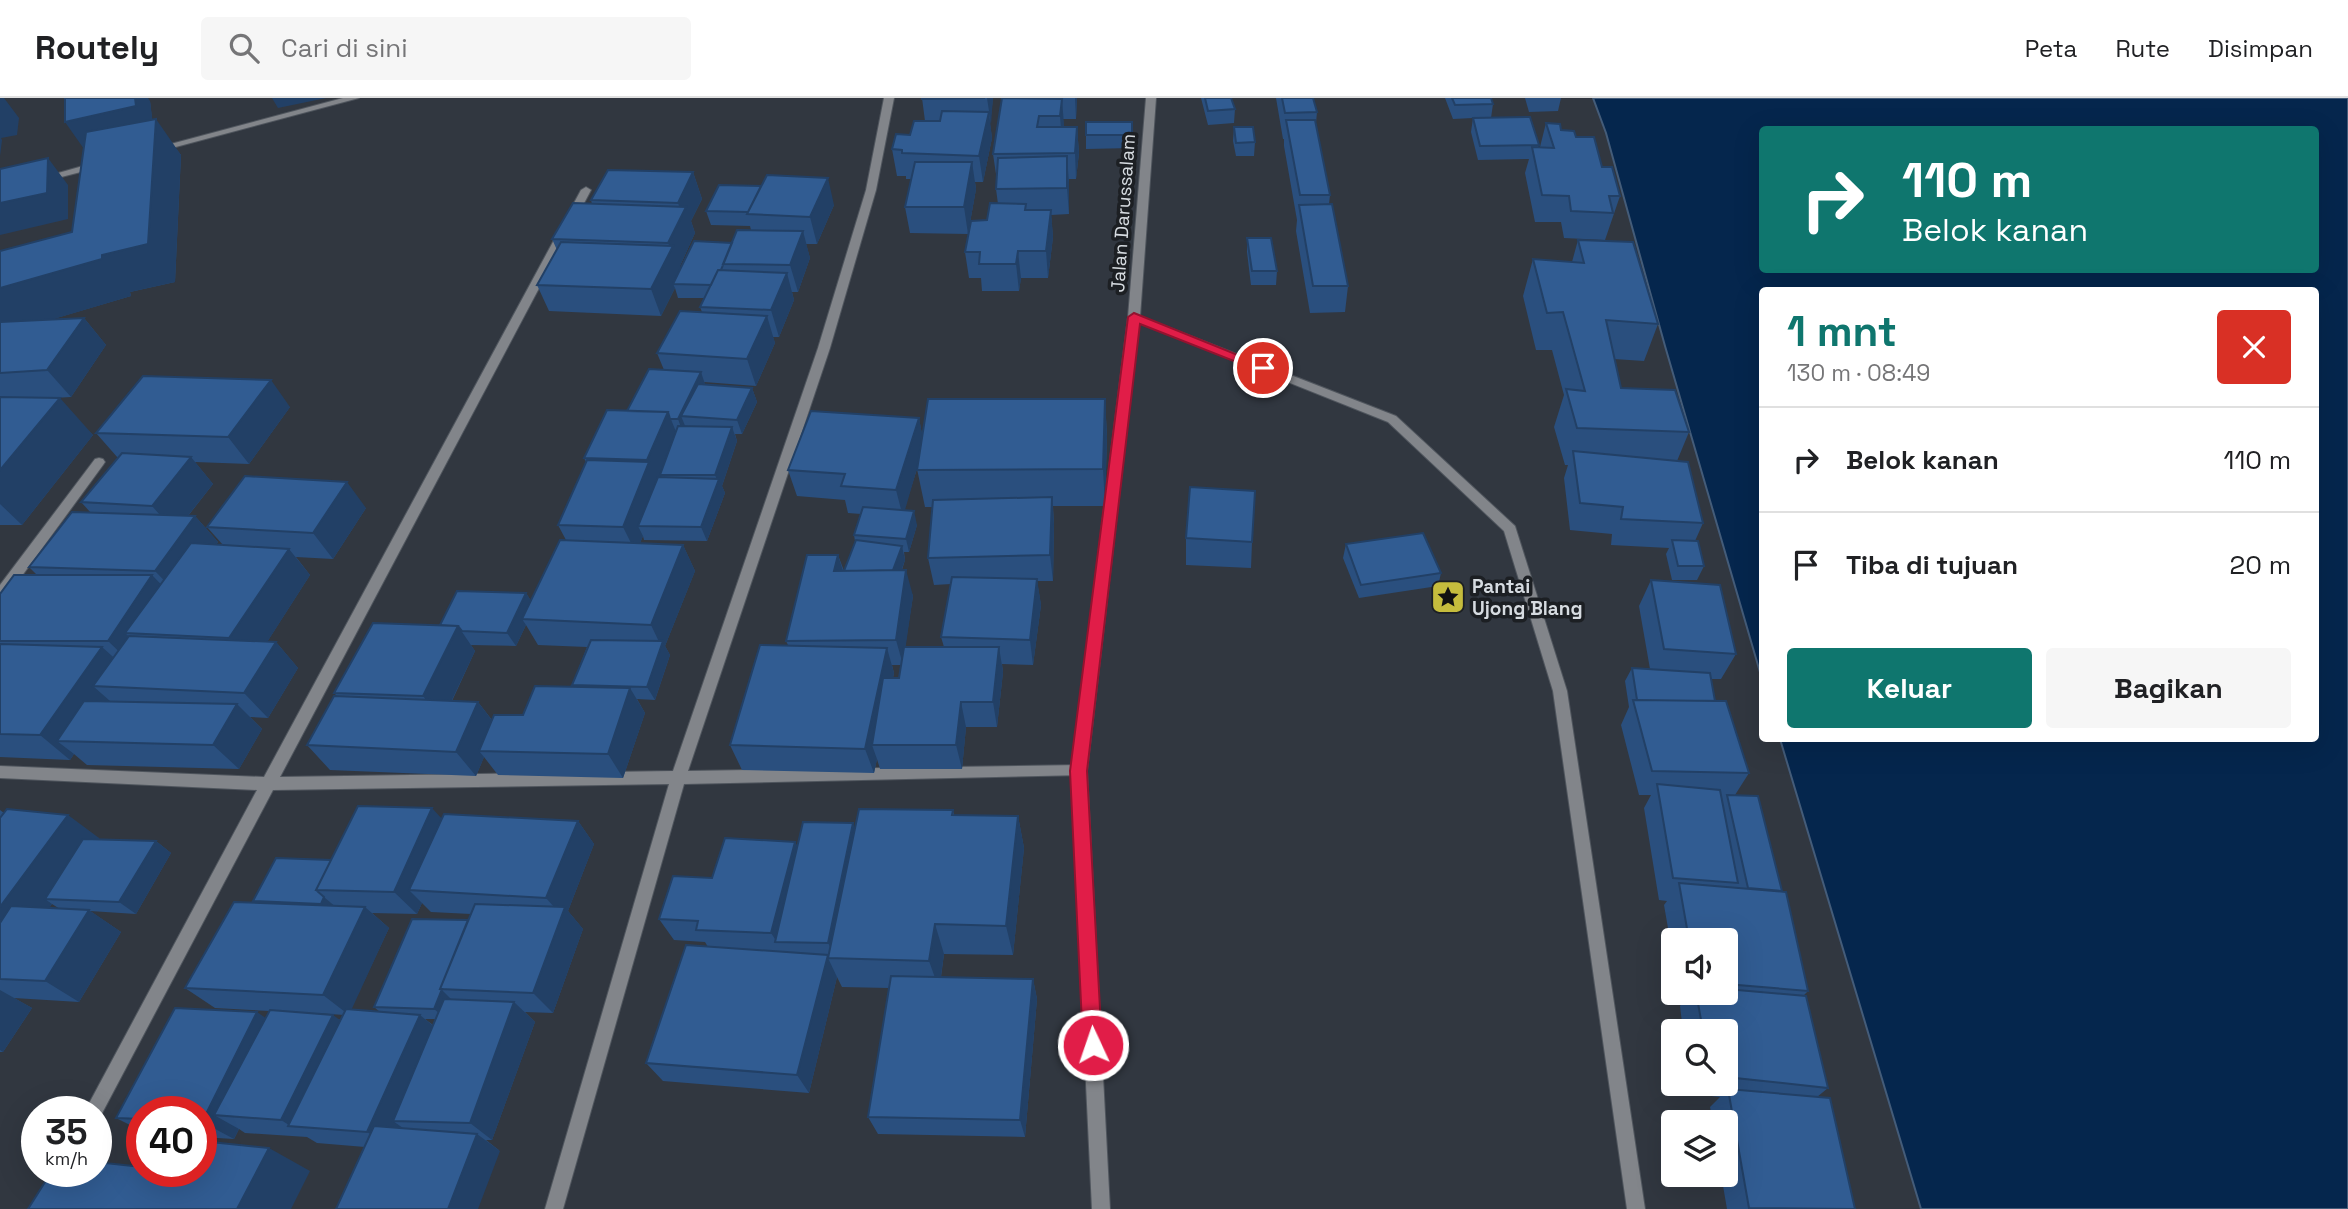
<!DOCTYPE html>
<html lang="id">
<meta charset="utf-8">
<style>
:root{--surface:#fff;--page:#f6f6f6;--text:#202124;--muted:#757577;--line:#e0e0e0;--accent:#0f766e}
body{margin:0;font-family:"Space Grotesk",sans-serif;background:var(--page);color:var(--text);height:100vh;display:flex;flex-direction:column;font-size:26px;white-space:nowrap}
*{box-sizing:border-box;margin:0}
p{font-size:23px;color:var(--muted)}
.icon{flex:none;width:38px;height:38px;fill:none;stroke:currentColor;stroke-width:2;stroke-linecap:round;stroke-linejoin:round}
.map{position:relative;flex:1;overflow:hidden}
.drawer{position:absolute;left:1759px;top:189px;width:560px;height:455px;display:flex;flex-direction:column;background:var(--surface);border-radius:7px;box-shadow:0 7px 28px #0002}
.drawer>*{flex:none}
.top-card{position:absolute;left:1759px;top:28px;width:560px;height:147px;border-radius:7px;box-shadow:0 7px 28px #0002;background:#0f766e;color:#fff;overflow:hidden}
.buttons{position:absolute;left:1661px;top:830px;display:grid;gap:14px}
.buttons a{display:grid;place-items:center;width:77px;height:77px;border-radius:7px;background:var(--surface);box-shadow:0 7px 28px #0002;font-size:35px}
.speed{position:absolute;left:21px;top:998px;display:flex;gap:14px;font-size:35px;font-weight:700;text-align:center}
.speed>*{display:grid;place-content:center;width:91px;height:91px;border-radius:50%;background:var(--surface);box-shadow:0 7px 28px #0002;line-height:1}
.speed small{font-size:18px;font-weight:400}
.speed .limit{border:10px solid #d22;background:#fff;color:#111}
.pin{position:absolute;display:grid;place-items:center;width:60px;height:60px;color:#fff;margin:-30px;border:4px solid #fff;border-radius:50%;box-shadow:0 2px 7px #0007}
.me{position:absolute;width:77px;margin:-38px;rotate:357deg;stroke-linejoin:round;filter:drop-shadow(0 0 5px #0008)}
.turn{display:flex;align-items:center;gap:24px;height:147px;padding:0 28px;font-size:32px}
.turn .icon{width:91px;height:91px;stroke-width:2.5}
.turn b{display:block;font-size:49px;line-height:60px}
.round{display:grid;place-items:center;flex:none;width:74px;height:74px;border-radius:7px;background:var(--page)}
.summary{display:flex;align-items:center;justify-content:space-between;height:119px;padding:0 28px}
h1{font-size:42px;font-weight:800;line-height:52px;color:var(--accent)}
.primary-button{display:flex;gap:14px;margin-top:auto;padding:14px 28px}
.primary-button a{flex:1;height:80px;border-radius:7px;background:var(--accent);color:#fff;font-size:28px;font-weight:800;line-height:80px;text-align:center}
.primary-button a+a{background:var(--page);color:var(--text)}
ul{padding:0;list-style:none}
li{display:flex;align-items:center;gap:21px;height:105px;padding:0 28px;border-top:2px solid var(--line)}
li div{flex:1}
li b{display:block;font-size:26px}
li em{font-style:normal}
header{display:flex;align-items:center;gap:42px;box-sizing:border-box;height:98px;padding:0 35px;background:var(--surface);border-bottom:2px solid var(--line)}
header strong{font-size:33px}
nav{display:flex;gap:38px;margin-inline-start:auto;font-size:24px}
.search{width:490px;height:63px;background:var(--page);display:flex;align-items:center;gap:18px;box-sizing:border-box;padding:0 24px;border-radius:7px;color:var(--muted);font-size:26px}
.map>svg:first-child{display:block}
.water{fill:#05264d;stroke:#445c79;stroke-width:2;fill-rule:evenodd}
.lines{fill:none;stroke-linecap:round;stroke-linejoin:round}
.minor-casing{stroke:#4f555d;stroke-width:2}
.tertiary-casing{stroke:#4f555d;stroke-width:2}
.minor{fill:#82858a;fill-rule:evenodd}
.tertiary{fill:#82858a;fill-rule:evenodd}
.wall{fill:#2a4f7e;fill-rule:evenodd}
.shaded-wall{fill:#224066}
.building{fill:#315c92;stroke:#224066;stroke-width:2}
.route{fill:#e11d48;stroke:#92132f;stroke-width:2}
.labels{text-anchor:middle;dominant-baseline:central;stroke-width:7;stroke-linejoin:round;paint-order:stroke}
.street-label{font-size:19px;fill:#d6dbe0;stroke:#1c1f23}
.poi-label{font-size:19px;font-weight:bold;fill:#d6dbe0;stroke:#1c1f23;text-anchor:start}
</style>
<header>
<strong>Routely</strong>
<div class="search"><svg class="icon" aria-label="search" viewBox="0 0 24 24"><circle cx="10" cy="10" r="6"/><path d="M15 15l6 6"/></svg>Cari di sini</div>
<nav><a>Peta</a><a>Rute</a><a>Disimpan</a></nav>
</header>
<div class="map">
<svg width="2348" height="1111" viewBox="0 0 2348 1111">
<rect width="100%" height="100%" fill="#313740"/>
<!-- water -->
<path class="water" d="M1593 0H2348V1111H1921L1780 641 2315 640V192H1762V581L1665 248 1606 35ZM1762 32H2315V172H1762Z"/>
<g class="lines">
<!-- minor casing -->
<g class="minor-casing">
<path id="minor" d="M343 0H359L157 54 152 51Z
M884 0H894L876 92 830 250 688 673 1079 667 1084 669 1087 673 1084 677 684 686 563 1111H545L669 686 273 692 100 1019 96 1021V1013H85L257 692 0 680V668L264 679 581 92 586 89 591 92 280 679 673 673 818 250 866 92Z
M97 64 102 67 100 69 42 84 37 81Z
M1134 216 1396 318 1515 428 1567 593 1645 1111H1627L1553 593 1504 433 1388 324 1130 221 1128 219Z
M99 360 103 361 105 364 103 367 5 501 0 502V487L95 361Z"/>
</g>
<!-- tertiary casing -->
<g class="tertiary-casing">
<path id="tertiary" d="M1146 0H1156L1140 219 1087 673 1110 1111H1092L1071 673 1128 219Z"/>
</g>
<!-- minor -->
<use href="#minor" class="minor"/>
<!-- tertiary -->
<use href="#tertiary" class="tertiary"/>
</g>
<!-- wall -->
<path class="wall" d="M922 0H993L990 26 992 40 983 84H975L976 91 968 136 910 135 905 109 911 81H906V78H897L892 51 910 37 925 23Z
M1002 0H1077L1076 21H1063L1064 29H1077L1079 55 1076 81H1069V116L1051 117 1053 139 1048 180H1021L1019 193H982L981 180H969L965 154 998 106 996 91 997 83 993 56Z
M1201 0H1231L1235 11 1234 25 1208 27Z
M1276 0H1313L1317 14 1316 25 1330 97 1329 106 1348 188 1345 214 1310 215 1296 133 1297 122 1284 48V41H1283Z
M1445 0H1491L1493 6 1491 20 1539 47 1538 49H1540L1546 25 1576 39 1602 69 1620 98 1605 142 1564 140 1561 124H1535L1525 75 1529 61 1478 62 1471 34 1473 20 1453 21Z
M1525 0H1561L1558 13 1529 14Z
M150 3 152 21 181 57 175 184 130 194 131 198 53 221 84 220 106 247 71 299 53 300 93 337 22 427H0V153L72 134Z
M1132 24V50L1086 51V37Z
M1234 29 1255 44 1254 58H1236L1233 43Z
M693 74 702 101 691 123 695 135 680 168 681 171 732 145 751 132 750 128 711 127 706 113 834 107 817 146H806L810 160 798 194H792L794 202 779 239H773L775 245 756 288 704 284 705 286 752 290 757 304 742 336H735L737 343 722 388 725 395 707 443 644 442 643 438 640 445 683 447 695 473 665 548 670 557 655 602 637 601 645 615 623 680 498 677 484 659 476 678 330 672 307 647 337 598 334 595 440 527 526 495 531 503 566 442 558 427 586 364 584 360 664 272 657 255 702 214 700 209 704 200H678L675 190 661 218 549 213 537 187 557 152 552 141 592 106 591 102ZM526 527 538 547 587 549 572 587 573 589 523 617 492 622 478 604 452 603 475 553 471 547 516 548Z
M1247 140 1277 173 1276 187H1251L1247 154Z
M1578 142 1658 226 1644 263 1614 261 1621 290 1689 334 1677 363 1703 425 1695 443 1704 468 1697 482H1672L1666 456 1669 450 1611 447 1612 436 1570 432 1564 380 1568 367H1565L1554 329 1564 297 1552 252H1536L1523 198 1533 161 1572 164Z
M1105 301 1107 338 1105 408H1053L1054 426 1053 483H1037L1041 507 1033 567 1002 566 1003 574 997 629H966L962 671H880L877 661 874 675 742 672 730 647 788 547 786 543 838 457 844 473 855 443 854 437 861 416 848 415 845 402 797 398 788 372 919 320 922 337ZM917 371 925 409H933L928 460 934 487 951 486 941 539 944 549H905L913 498 902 472 905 462 904 454H909L917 427 904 412ZM892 567H901L899 580H893L894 575Z
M290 309 249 366 195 364 213 386 188 418H195L218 444 216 447H223L207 429 366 410 333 461 296 459 310 477 267 544H276L298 570 268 620 250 619 262 631 239 671 87 667 74 656 70 662 0 659V496L37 477 29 469 91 415 81 404 118 360 96 335Z
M1186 440 1252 444 1251 470 1186 467Z
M1346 446 1441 475 1438 488 1359 500 1343 460Z
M1651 482 1736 556 1721 581H1711L1715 603 1749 675 1735 697 1808 893 1803 898 1828 990 1817 999 1855 1111H1727L1721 1076H1726V1024H1713L1710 1009 1720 999 1694 996 1692 985H1726V933H1683L1680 908 1683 904H1680L1679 894H1726V842H1673V859L1664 807 1667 803 1659 802 1644 710 1651 697H1639L1621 627 1629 609 1625 583 1632 570 1650 571 1639 508Z
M0 712 4 715 99 740 98 741 156 743 171 755 136 816 90 813 121 834 79 904 14 900 32 910 3 954H0ZM52 806 60 811 49 810Z
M953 712 954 717 1018 718 1024 750 1013 857 944 856 941 879 1033 881 1037 901 1025 1039 878 1036 868 1019 889 890 842 889 837 879 809 995 663 983 646 965 708 849 705 844 674 842 659 821 712 780 795 744 797 748 855 729Z
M442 721 578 723 594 746 568 813 583 831 553 915 525 914 535 924 492 1042H486L500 1053 365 1049 317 1045 307 1039 245 1035 239 1031 234 1041 201 1039V1013H142V1033L116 1020 266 920 270 913 215 910 185 890 255 804 253 803 331 762ZM422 805 431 814 471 816 468 823 374 909 380 914 351 911 389 830 372 815 417 816ZM316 915 344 917 341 922ZM425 921H435L433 927Z"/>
<!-- shaded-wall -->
<path class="shaded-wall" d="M0 0H4L19 20 17 37 1 40 2 42 0 58Z
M135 0H148L150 3 154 34 84 51 65 24Z
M272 0H326L278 10Z
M987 0H993L991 26Z
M1075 0H1077L1076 21Z
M1062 1 1064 27 1062 44 1060 18Z
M989 14 992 40 983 84 979 58Z
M156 21 181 57 175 184 130 194 131 198 0 237V190L102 157Z
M1077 29 1079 55 1076 81 1075 55Z
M1067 58 1069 85V116L1067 90Z
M48 60 68 87V121L0 137V105Z
M972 64 976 91 968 136 964 109Z
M693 74 702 101 691 123 695 135 680 168 682 175 673 186 675 190 661 218 651 191 671 152 668 145 682 117 678 105Z
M828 80 834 107 817 146 810 119Z
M1051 112 1053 139 1048 180 1046 153Z
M803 133 810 160 798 194 790 167Z
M1018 153 1021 180 1019 193 1016 166Z
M787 175 794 202 779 239 771 212Z
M767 218 775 245 756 288 747 261Z
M84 220 106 247 71 299 47 272Z
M701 274 706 289 681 318 686 330 683 335 678 321Z
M271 282 290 309 249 366 228 339Z
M752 290 757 304 742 336 737 322Z
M60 300 93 337 22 427 0 406V372Z
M1105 301 1107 338 1105 408 1103 371Z
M668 314 679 341 660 377 662 381 638 428 643 438 636 455 623 429 648 364 647 362Z
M919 320 924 346 903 419 896 392Z
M732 329 737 343 722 388 725 395 707 443 701 429 718 384 715 377Z
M191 359 213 386 175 434 152 408Z
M347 384 366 410 333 461 313 435Z
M1052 399 1054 426 1053 483 1050 457Z
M914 413 917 427 909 454 906 441Z
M195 418 218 444 180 499 155 473Z
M683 447 695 473 665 548 670 557 655 602 647 589 661 548 651 527Z
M902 448 905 462 893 495 889 482Z
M289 451 310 477 253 566 229 540Z
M838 457 844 476 834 473Z
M906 472 913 498 903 567 896 542Z
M152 477 177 503 125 535 145 553 135 569 108 543Z
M1037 481 1041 507 1033 567 1030 542Z
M526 495 535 509 522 521 526 527 516 548 507 535Z
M458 528 475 553 442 623 423 598Z
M276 544 298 570 268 620 244 595Z
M102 549 130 574 93 588 110 603 82 644 57 643 74 656 70 662 40 637Z
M999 549 1003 574 997 629 993 604Z
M887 550 894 575 879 647H872L877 661 874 675 865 651Z
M630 590 645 615 623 680 608 656Z
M478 604 497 629 479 653 484 659 476 678 456 654Z
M961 604 966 629 962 671 956 647Z
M237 606 262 631 239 671 213 647Z
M432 710 453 733 409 792 422 805 417 816 394 794Z
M68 717 99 740 55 801H45L52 806 10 865 0 859V809Z
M1018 718 1024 750 1013 857 1006 828Z
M578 723 594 746 568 813 583 831 553 915 533 895 562 818 546 800Z
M853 725 862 748 836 860 828 845Z
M156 743 171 755 136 816 119 804Z
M795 744 806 767 777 844 771 835Z
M324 799 337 810 334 817 321 806Z
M365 809 389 830 349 917 323 897Z
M89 812 121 834 79 904 45 883Z
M935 826 944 856 939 891 929 863Z
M828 857 829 860H828L837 879 809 995 797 977Z
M1033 881 1037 901 1025 1039 1020 1022Z
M0 892 32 910 3 954 0 952Z
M442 892 453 903 446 921 434 911Z
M514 904 535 924 492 1042 470 1025Z
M257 914 286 934 214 1017 239 1031 234 1041 202 1024Z
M333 917 359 936 292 1029 281 1022Z
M420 917 443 936 393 1023 403 1030 394 1051 367 1034Z
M477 1036 500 1053 478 1111H448Z
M269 1050 310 1073 291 1111H237Z"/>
<!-- building -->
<path class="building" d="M65 0H135L136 8 65 24Z
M922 0H985L922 1Z
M1002 0 1062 1 1060 18H1039L1037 29H1077L1075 55 993 56Z
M1205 0H1231L1235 11 1208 13Z
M1282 0H1313L1317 14 1285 15Z
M1452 0H1491L1493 6 1455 7Z
M942 13 989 14 979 58 902 55V52L892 51 896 36 910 37 914 23H940Z
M1530 19 1539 47 1480 48 1473 20Z
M156 21 148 146 102 157V161L0 190V153L72 134 86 34Z
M1286 22H1315L1330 97H1300Z
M1086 24H1132V37H1086Z
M1546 25 1560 26 1561 32 1574 33 1576 39H1594L1602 69H1612L1620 98H1609L1613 115 1571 113 1569 98 1542 97 1532 49 1554 50Z
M1234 29H1253L1255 44 1236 45Z
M1067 58V90L996 91 998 60Z
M48 60 47 95 0 105V71Z
M915 64H972L964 109H905Z
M608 72 693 74 678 105 591 102Z
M767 77 828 80 810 119 747 116Z
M719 87 761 88 748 114 706 113Z
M573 105 686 109 668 145 552 141Z
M990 105 1026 106 1025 112H1051L1046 153H1018L1016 166H979L980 154H965L971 123 987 122Z
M1332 106 1348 188H1313L1299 107Z
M737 132 803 133 790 167 723 166Z
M1247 140H1271L1277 173H1252Z
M1578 142 1633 144 1658 226 1606 222 1621 290 1675 292 1689 334 1577 330 1566 291 1585 293 1563 214 1547 215 1533 161 1584 165Z
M694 143 732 145 721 172H718L711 187 673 186Z
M561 144 673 148 651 191 537 187Z
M718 172 787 175 771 212 700 209Z
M680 213 767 218 747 261 657 255Z
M84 220 47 272 0 275V224Z
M649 271 701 274 678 321H670L668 314 627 313Z
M143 278 271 282 228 339 96 335Z
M698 286 752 290 737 322 681 318Z
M0 299 60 300 0 372Z
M928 301H1105L1103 371 917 372Z
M607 312 668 314 647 362 584 360Z
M811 313 919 320 896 392 841 388 845 376 788 372Z
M678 328 732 329 715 377H660Z
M1573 353 1688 364 1703 425 1621 421 1623 409 1580 405Z
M122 355 191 359 152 408 81 404Z
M587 362 649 364 623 429 558 427Z
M245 378 347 384 313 435 207 429Z
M658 379 719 381 701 429 638 428Z
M1190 389 1255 393 1252 444 1186 440Z
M1052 399 1050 457 928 460 933 402Z
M863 409 914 413 906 441 854 437Z
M72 414 195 418 155 473 29 469Z
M1423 435 1441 475 1361 487 1346 446Z
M560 442 683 447 651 527 522 521Z
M856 442 902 448 893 472 844 473Z
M1672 442 1698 443 1704 468H1678Z
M191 445 289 451 229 540 125 535Z
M807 457H838L834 473 906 472 896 542 786 543Z
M14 477H152L108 543H0V496Z
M952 479 1037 481 1030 542 941 539Z
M1651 482 1720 487 1736 556 1664 551Z
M457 493 526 495 507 535 462 533 458 528 440 527Z
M373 525 458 528 423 598 334 595Z
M129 538 276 544 244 595 93 588Z
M591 542 663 543 647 589 572 587Z
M0 546 102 549 40 637 0 636Z
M760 547 887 550 865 651 730 647Z
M904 549H999L993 604H961L956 647H872L883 580H899Z
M1632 570 1710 575 1715 603 1637 602Z
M535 588 630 590 608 656 479 653 494 617H523Z
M334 598 478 604 456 654 307 647Z
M1633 602 1726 603 1749 675 1652 673Z
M84 603 237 606 213 647 57 643Z
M1657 686 1720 692 1738 785 1673 780Z
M1727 697 1758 698 1782 793 1748 790Z
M358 708 432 710 394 794 316 792Z
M7 711 68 717 0 809V720Z
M859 711 953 712 952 717 1018 718 1006 828 935 826 929 863 828 860Z
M444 716 578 723 546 800 409 792Z
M803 724 853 725 828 845 775 844Z
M725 740 795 744 771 835 696 832 698 823 659 821 673 778 712 780Z
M83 741 156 743 119 804 45 801Z
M276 760 331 762 316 792 324 799 321 806 253 803Z
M1679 785 1786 794 1808 893 1726 886V842H1689Z
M234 804 365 809 323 897 185 890Z
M475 806 565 809 533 895 440 891Z
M11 808 89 812 45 883 0 881V825Z
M412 821 468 822 440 891H442L434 911 374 909Z
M686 847 828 857 797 977 646 965Z
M891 878 1033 881 1020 1022 868 1019Z
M1726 891 1806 898 1828 990 1726 979V933H1703L1696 894H1726Z
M444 901 514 904 470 1025 393 1023Z
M175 910 257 914 202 1024H201V1013H142V1021L116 1020Z
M346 911 420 917 367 1034 288 1028Z
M270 912 333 917 281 1022 214 1017Z
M1728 991 1830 1000 1855 1111 1749 1110Z
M374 1028 477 1036 448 1111H336Z
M201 1043 269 1050 237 1111H28L52 1073H96V1064L142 1069V1073H201Z"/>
<!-- route -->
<path class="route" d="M1134 215 1270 270 1268 273H1259L1140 226 1087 673 1102 947 1100 953 1093 956 1086 953 1083 947 1070 673 1128 219Z"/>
<!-- icons -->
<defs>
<g id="sight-square" transform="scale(1.75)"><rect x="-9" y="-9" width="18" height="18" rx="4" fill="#c5bc3d" stroke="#1c1f23"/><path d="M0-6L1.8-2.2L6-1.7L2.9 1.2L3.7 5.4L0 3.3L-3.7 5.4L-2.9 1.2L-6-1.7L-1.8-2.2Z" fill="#111"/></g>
</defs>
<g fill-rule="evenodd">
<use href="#sight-square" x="1448" y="499"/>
</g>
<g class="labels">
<!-- street labels -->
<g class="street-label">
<text transform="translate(1123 115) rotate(-86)">Jalan Darussalam</text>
</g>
<!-- poi labels -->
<g class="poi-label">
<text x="1472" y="488">Pantai<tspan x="1472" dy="22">Ujong Blang</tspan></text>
</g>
</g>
</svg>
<div class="buttons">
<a><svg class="icon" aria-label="sound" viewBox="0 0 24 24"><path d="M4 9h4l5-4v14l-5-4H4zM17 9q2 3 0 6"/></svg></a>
<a><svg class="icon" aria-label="search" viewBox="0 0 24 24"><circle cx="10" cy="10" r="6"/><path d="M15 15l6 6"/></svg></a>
<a><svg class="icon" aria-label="layers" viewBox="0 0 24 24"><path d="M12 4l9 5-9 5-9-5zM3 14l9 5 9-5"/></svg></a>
</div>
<div class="speed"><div>35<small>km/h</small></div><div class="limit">40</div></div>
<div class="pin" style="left:1263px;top:270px;background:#d93025"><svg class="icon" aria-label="arrive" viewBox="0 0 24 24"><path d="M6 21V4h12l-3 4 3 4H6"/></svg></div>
<svg class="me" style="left:1093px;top:947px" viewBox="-20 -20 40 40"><circle r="17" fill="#e11d48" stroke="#fff" stroke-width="3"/><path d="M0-11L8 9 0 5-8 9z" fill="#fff"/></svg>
<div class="top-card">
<div class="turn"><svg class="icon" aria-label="right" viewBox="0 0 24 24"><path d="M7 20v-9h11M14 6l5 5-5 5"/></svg><div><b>110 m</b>Belok kanan</div></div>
</div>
<section class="drawer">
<div class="summary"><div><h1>1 mnt</h1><p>130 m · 08:49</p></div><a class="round" style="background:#d93025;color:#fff"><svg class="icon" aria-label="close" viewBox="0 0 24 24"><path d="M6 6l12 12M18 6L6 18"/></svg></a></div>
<ul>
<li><svg class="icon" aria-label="right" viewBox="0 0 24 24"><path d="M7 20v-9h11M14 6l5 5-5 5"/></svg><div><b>Belok kanan</b></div><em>110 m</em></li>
<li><svg class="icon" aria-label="arrive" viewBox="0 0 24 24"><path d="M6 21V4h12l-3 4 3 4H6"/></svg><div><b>Tiba di tujuan</b></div><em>20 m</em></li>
</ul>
<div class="primary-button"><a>Keluar</a><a>Bagikan</a></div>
</section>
</div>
